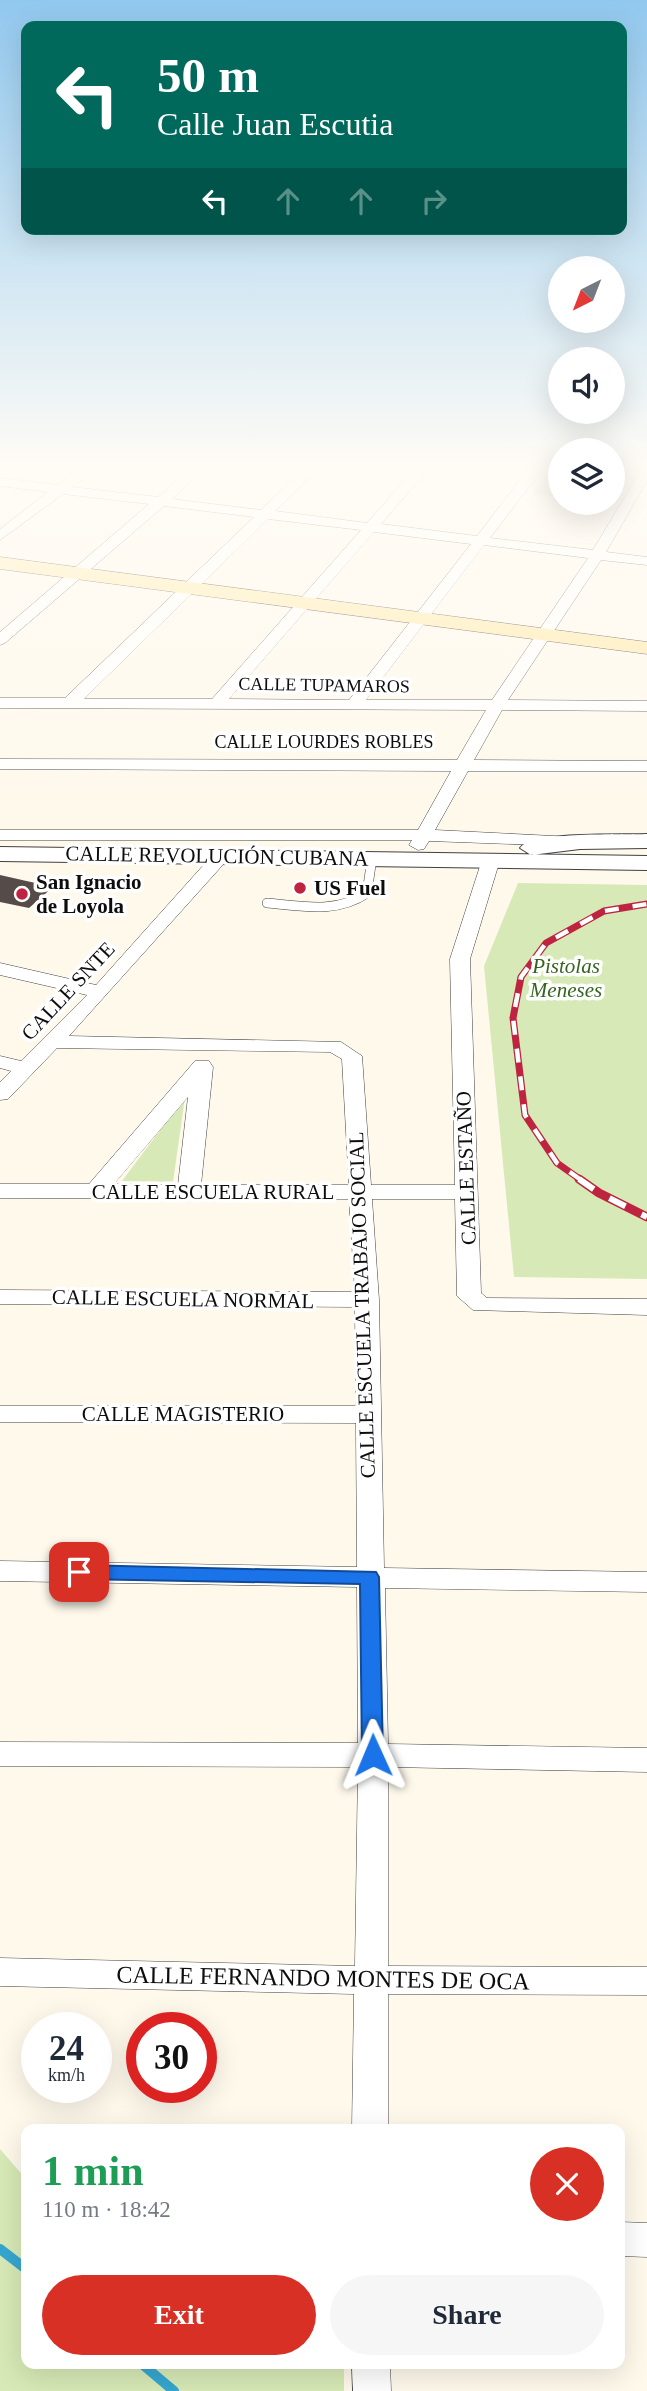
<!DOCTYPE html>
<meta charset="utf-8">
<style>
:root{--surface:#fff;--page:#f6f6f7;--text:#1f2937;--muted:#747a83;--accent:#d93025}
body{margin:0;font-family:"Times New Roman",serif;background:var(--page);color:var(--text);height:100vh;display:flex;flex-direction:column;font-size:26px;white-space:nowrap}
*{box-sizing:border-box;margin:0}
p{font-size:23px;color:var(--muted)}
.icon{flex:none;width:38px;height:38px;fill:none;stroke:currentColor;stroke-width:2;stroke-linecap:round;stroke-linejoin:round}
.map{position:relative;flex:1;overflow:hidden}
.details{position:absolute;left:21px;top:2124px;width:604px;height:245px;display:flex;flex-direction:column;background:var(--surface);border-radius:14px;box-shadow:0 7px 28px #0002}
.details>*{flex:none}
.top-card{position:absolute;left:21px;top:21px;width:606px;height:214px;border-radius:14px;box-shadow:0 7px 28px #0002;background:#00695c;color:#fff;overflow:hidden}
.needle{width:46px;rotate:222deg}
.buttons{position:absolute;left:548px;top:256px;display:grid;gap:14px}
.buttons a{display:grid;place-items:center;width:77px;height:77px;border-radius:50%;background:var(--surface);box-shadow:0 7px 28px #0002;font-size:35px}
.speed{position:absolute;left:21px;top:2012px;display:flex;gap:14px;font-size:35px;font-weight:700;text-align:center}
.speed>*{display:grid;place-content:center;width:91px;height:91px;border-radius:50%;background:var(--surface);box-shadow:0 7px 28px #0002;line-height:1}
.speed small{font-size:18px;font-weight:400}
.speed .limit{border:10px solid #d22;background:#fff;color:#111}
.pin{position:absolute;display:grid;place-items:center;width:60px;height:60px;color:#fff;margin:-30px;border-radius:14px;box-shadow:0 4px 10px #0006}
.me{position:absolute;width:77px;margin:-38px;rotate:359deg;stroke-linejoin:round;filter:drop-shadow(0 0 5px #0008)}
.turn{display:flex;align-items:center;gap:24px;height:147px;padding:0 21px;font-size:32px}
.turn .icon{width:91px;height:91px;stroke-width:2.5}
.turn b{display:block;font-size:49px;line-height:60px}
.lanes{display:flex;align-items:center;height:66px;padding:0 21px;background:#0003;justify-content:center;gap:35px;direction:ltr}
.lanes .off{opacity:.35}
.round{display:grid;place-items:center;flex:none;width:74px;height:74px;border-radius:37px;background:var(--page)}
.summary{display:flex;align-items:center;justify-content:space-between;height:119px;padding:0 21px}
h1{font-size:42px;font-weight:800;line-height:52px;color:#1e9e55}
.action{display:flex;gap:14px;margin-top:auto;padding:14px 21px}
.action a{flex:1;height:80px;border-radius:42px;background:var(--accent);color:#fff;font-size:28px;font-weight:800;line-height:80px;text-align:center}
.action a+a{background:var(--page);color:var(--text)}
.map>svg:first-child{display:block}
.green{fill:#d7e9b6}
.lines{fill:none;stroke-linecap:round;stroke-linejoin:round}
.stream{stroke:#36a6cf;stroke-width:10}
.building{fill:#554c49}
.service-casing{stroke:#404040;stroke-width:10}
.minor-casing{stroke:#404040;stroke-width:1}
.tertiary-casing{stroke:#404040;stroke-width:2}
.secondary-casing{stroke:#2f2f2f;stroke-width:1}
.service{stroke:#fff;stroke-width:9}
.minor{fill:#fff;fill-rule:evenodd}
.tertiary{fill:#fff;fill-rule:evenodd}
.secondary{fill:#ffe9a7;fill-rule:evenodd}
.rail-far1-casing{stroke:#be233f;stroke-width:7}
.rail-casing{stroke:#be233f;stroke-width:9}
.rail-far1{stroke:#fff;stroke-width:4.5;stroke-dasharray:14;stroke-linecap:butt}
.rail{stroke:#fff;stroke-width:6;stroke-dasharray:18;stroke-linecap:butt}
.route{fill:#1a73e8;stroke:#114b97;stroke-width:2}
.poi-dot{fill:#be233f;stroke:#fff;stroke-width:2.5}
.labels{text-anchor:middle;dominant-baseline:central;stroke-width:7;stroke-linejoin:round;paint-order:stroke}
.far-street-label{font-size:18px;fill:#0d0d0d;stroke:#fff}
.street-label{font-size:21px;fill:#0d0d0d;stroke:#fff}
.poi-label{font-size:21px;font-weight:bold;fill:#0d0d0d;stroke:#fff;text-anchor:start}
.park-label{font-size:21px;font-style:italic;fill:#35651c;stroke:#fff}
.near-street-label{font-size:24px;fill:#0d0d0d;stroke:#fff}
</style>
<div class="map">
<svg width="647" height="2391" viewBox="0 0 647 2391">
<rect width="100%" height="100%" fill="#fff9ec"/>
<!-- green -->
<path class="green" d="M550 471H560V497L532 494Z
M518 883 647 885V1279L514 1277 484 966Z
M185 1097 173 1182 122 1181Z
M0 2149 26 2179V2364H344V2391H0Z"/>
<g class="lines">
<!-- stream -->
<path class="stream" d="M0 2249 26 2269
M142 2364 174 2391"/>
</g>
<!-- building -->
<path class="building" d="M0 875 53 887 29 908 0 902Z"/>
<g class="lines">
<!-- service casing -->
<g class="service-casing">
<path id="service" d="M267 903C301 906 337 914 367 893L372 858"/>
</g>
<!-- minor casing -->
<g class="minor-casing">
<path id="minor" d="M76 471H91L72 487 158 497 188 471H203L172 499 261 510 301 471H316L275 511 367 523 413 471H427L381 524 477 536 527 471H541L490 538 593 550 636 478 612 474V471H647V481L606 552 647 557V565L601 560 508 700 647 701V711L502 710 474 760 647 761V771H468L435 830 573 837 576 841 567 846 429 841 424 849 418 850 409 845 412 840H0V830H418L451 771 0 769V759L457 760 486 710 0 708V698H65L254 517 164 506 5 643 0 645V632L149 504 63 494 0 540V529L48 492 0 486V478L58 485ZM268 519 361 530 212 699H84ZM374 532 471 544 349 700 229 699ZM484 545 588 558 492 700H366Z
M223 849 229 850 232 854 229 858 69 1036 341 1042 362 1056 371 1185H455L450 959 481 863 490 857 496 859 499 863 470 959 481 1293 487 1298 647 1299V1315L473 1310 457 1296 455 1199H372L379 1300 384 1568 647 1572V1592L385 1588 388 1744 647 1748V1772L388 1767V1966L647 1967V1995L388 1994V2130H352L354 1994 0 1986V1958L355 1966 358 1767 0 1766V1742L358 1743 357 1587 0 1581V1561L357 1567 356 1423 0 1422V1406H356L355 1307 0 1304V1290L355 1292 349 1199 0 1198V1184H89L195 1061H209L213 1067 201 1185H349L342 1059 330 1052 57 1048 8 1099 0 1100V1082L11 1071 0 1068V1056L21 1061 87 995 0 975V963L96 985 217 850ZM188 1097 178 1185 114 1184Z
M620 2222 647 2223V2257L620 2256Z
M352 2364H390L391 2391H353Z"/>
</g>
<!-- tertiary casing -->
<g class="tertiary-casing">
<path id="tertiary" d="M647 834V848L580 849 531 855 520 848C531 831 625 835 647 834Z
M0 847 647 856V870L0 861Z"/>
</g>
<!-- secondary casing -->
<g class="secondary-casing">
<path id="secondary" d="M0 557 647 642V654L0 569Z"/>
</g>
<!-- service -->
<use href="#service" class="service"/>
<!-- minor -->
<use href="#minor" class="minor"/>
<!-- tertiary -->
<use href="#tertiary" class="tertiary"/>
<!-- secondary -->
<use href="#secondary" class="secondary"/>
<!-- rail-far1 casing -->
<g class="rail-far1-casing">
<path id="rail-far1" d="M581 1180 557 1163 525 1115 513 1018 521 977 546 943 604 911 647 904"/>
</g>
<!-- rail casing -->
<g class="rail-casing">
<path id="rail" d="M579 1179 599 1193 647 1217"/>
</g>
<!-- rail-far1 -->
<use href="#rail-far1" class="rail-far1"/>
<!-- rail -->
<use href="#rail" class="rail"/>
</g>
<!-- sky -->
<linearGradient id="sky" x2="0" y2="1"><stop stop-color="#91c8ee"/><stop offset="0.58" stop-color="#fffcf6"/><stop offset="1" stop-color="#fffcf6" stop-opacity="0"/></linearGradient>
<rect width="647" height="806" fill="url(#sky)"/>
<!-- route -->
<path class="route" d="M79 1565 376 1572 379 1577 383 1755 380 1761H365L362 1755 360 1584 79 1579 69 1572Z"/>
<!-- markers -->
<g class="poi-dot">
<circle cx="300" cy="888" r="7"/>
<circle cx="22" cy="894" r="7"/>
</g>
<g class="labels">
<!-- far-street labels -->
<g class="far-street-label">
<text transform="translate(324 685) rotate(1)">CALLE TUPAMAROS</text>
<text x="324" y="742">CALLE LOURDES ROBLES</text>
</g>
<!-- street labels -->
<g class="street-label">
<text transform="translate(217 856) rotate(1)">CALLE REVOLUCIÓN CUBANA</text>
<text transform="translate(68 991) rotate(-47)">CALLE SNTE</text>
<text transform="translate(466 1168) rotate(-92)">CALLE ESTAÑO</text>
<text x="213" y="1192">CALLE ESCUELA RURAL</text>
<text transform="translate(183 1299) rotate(1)">CALLE ESCUELA NORMAL</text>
<text transform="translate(362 1305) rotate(-92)">CALLE ESCUELA TRABAJO SOCIAL</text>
<text x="183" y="1414">CALLE MAGISTERIO</text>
</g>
<!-- poi labels -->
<g class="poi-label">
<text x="36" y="882">San Ignacio<tspan x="36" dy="24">de Loyola</tspan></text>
<text x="314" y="888">US Fuel</text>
</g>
<!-- park labels -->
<g class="park-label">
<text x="566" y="966">Pistolas<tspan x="566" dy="24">Meneses</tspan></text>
</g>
<!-- near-street labels -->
<g class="near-street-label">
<text transform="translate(323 1978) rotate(1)">CALLE FERNANDO MONTES DE OCA</text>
</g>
</g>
</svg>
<div class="buttons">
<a><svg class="needle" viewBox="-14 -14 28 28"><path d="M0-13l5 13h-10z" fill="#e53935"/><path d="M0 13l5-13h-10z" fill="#747a83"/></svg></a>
<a><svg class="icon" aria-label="sound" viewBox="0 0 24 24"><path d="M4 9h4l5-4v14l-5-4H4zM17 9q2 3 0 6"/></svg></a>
<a><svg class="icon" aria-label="layers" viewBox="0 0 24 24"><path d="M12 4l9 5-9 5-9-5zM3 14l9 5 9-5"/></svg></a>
</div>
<div class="speed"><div>24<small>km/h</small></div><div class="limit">30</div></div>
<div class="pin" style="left:79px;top:1572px;background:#d93025"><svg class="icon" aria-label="arrive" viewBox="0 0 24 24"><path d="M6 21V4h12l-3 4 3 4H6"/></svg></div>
<svg class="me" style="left:373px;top:1755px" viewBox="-20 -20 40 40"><path d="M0-17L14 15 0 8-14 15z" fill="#1a73e8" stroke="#fff" stroke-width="4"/></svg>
<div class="top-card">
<div class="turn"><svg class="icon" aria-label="left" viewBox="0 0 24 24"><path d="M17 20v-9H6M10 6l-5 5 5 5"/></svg><div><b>50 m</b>Calle Juan Escutia</div></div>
<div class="lanes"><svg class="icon" aria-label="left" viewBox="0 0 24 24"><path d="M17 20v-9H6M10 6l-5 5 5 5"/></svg><svg class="icon off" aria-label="ahead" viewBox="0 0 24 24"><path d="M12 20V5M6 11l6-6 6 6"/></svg><svg class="icon off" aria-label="ahead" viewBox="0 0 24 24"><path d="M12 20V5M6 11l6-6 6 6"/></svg><svg class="icon off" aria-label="right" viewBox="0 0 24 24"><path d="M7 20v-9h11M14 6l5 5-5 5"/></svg></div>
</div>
<section class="details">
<div class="summary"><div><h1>1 min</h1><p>110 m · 18:42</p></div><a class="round" style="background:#d93025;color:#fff"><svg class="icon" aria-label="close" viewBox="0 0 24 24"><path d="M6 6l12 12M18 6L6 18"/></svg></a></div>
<div class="action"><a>Exit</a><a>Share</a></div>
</section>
</div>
